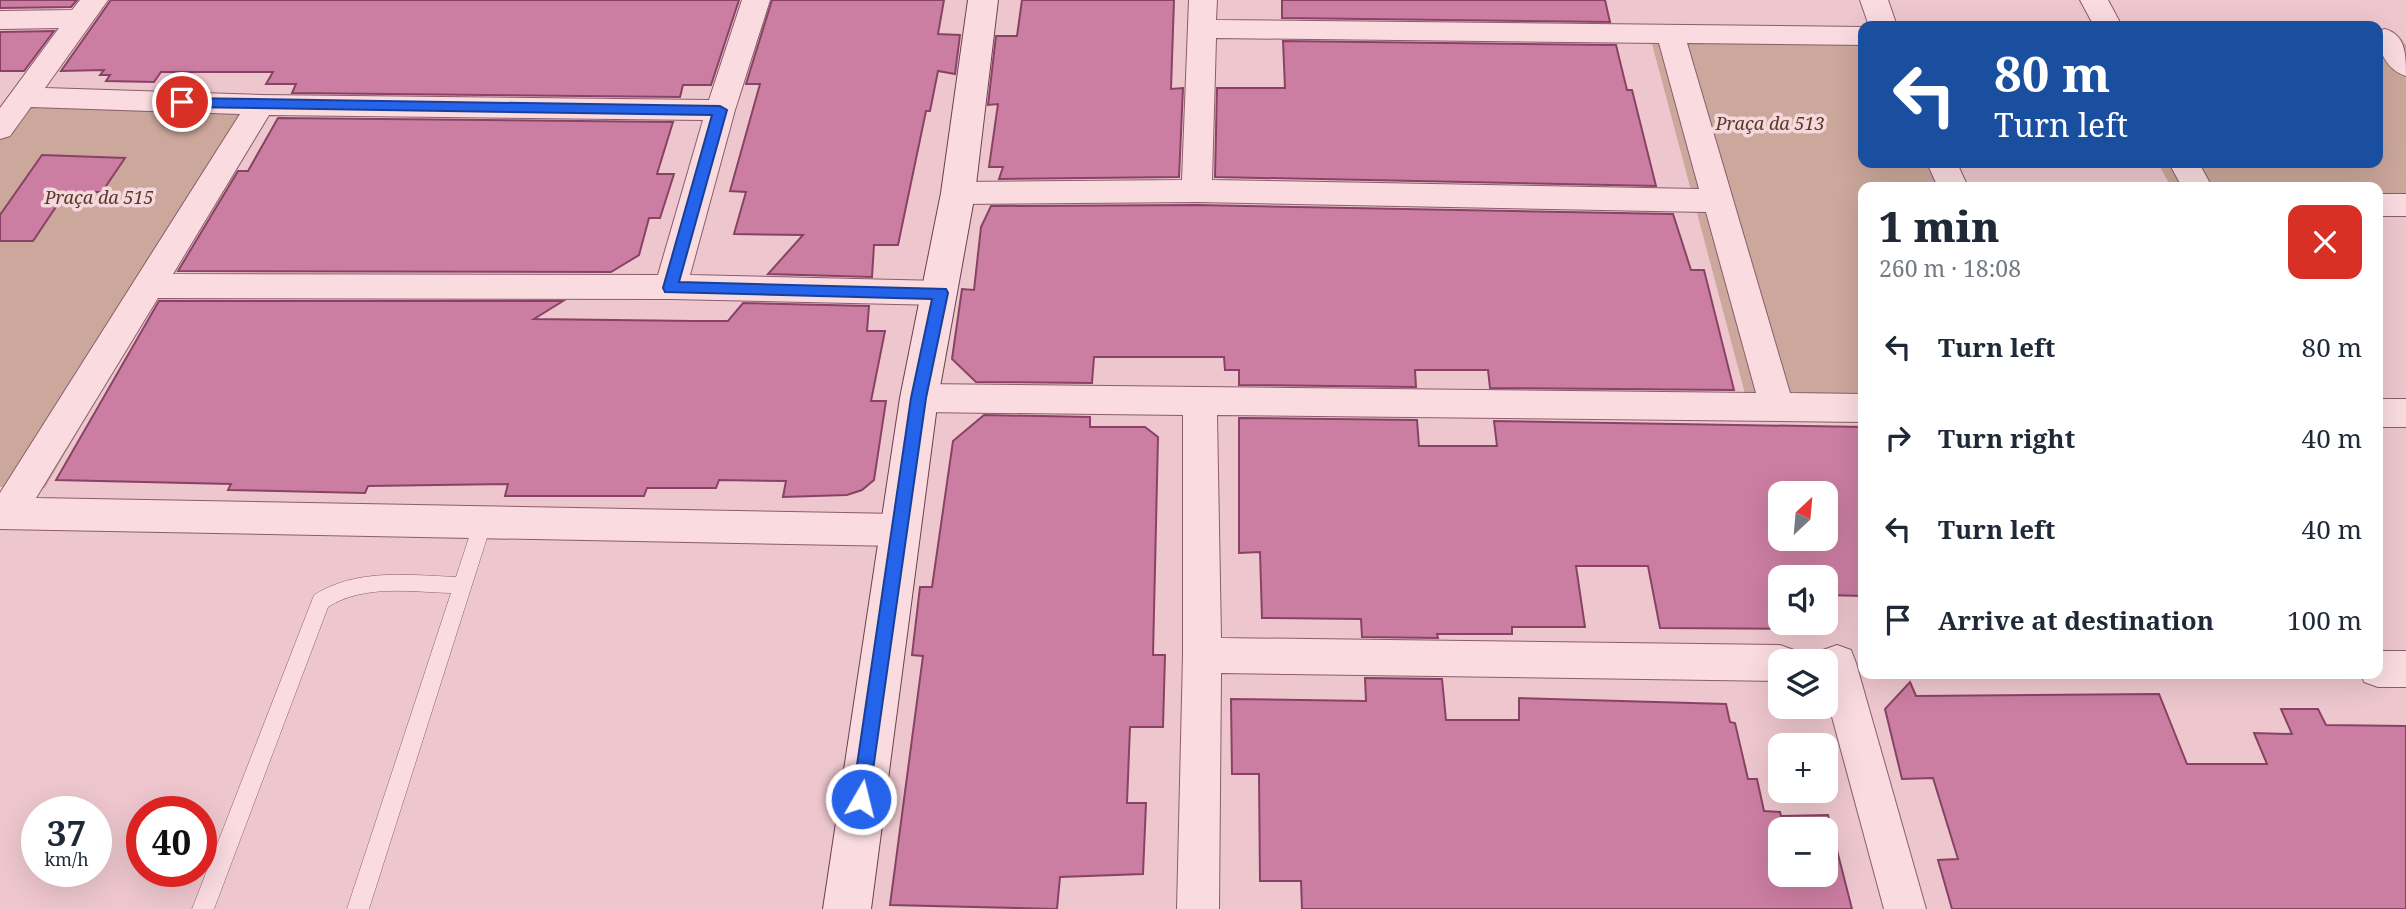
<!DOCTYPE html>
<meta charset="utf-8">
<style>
:root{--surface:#fff;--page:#f2f2f3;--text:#1f2937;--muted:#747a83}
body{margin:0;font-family:"Noto Serif",serif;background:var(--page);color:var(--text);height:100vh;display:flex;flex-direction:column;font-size:26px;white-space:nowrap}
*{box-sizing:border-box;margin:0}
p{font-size:23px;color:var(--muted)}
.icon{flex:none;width:38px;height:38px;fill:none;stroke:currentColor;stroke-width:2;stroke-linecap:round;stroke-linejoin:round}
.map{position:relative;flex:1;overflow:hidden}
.side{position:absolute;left:1858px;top:182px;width:525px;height:497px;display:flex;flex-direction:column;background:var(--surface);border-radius:14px;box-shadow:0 7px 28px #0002}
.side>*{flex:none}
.top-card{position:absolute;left:1858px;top:21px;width:525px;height:147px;border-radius:14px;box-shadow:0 7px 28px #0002;background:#1a4fa0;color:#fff;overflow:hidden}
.needle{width:46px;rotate:26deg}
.buttons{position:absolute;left:1768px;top:481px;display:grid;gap:14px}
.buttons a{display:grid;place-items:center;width:70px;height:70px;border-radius:14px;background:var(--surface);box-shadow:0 7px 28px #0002;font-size:35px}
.speed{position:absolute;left:21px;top:796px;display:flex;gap:14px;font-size:35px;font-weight:700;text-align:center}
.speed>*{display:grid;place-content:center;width:91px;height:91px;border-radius:50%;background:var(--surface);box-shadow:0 7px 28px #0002;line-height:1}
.speed small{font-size:18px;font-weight:400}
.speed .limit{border:10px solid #d22;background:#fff;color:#111}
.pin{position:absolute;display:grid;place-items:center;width:60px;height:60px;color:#fff;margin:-30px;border:4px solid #fff;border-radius:50%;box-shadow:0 2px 7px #0007}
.me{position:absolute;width:77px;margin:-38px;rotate:8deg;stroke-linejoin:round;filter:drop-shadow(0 0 5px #0008)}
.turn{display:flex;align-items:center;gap:24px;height:147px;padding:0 21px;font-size:32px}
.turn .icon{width:91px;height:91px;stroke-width:2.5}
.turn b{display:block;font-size:49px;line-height:60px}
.round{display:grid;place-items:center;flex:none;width:74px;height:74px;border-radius:14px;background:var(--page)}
.overview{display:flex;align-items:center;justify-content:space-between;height:119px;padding:0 21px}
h1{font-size:42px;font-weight:800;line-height:52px}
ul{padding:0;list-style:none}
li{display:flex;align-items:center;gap:21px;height:91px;padding:0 21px}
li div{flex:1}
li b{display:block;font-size:26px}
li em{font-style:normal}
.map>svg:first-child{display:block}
.green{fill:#cca79b}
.building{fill:#cb7ea2;stroke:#884364;stroke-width:2;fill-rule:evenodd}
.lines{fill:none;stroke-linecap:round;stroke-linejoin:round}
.lane-casing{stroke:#8a5d6c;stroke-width:1}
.street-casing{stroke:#8a5d6c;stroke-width:2}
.secondary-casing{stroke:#6c4050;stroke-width:2}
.lane{fill:#f9dbe0;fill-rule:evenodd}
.street{fill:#f9dbe0;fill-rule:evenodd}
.secondary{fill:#f9dbe0;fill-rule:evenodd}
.route{fill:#2563eb;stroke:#184099;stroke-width:2}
.labels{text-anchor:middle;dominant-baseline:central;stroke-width:7;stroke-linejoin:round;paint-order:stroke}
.park-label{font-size:18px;font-style:italic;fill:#563927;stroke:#f5d7dc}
</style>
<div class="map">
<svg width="2406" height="909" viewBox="0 0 2406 909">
<rect width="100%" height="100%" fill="#eec7ce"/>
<!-- green -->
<path class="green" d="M1647 25 1864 27V163H1953L1964 187H1864V423L1752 420Z
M2378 37H2400L2406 45V216H2378V187H2171L2158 163H2378Z
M12 94 269 100 45 488 0 487V109Z"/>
<!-- building -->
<path class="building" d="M0 0H77L71 7 0 8Z
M111 0H739L711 85H683L680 97 292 93 296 84H266L273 72H161L154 82 106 81 110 75H100L104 70 61 71Z
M772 0H944L938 34 960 35 955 74 938 71 930 111H926L898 245H874L872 277 768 274 803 235 734 234 746 192 730 191 760 84H746Z
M1022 0H1174L1171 89 1183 88 1179 177 999 179 1003 167H989L998 104 988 105 996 36H1017Z
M1282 0H1605L1610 22 1282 18Z
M54 31 24 71H0V32Z
M1283 41 1616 45 1627 90H1632L1656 186 1215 177 1217 88H1285Z
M278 118 673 122 657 174H674L660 218H649L639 255 611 272 178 271 238 171H248Z
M42 155 125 158 102 192H66L33 241H0V215Z
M1197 205 1673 214 1691 270H1704L1734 390 1490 388 1488 370H1415L1416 387 1239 385V370H1225L1224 357H1094L1092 383 976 382 952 359 962 289 974 290 981 227 991 206Z
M159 301H563L534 319 694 321H728L743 303 869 306 867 331H885L871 401H886L874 480 862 490 847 495 783 497 786 481 719 480 716 488H647L644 496H505L508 484 368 486 365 493 228 490 231 484 56 480Z
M984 415 1090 417V427H1145L1158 437 1153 655H1165L1163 727H1130L1127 803H1146L1143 874 1060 877 1057 909 890 905 923 656 912 655 920 587H932L953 441Z
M1239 418 1417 420 1419 446H1497L1494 421 1864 427V596L1825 595V578H1780V623H1807L1808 629 1660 628 1648 566H1576L1585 627H1512V634H1437L1438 638 1362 637 1361 619 1262 618 1260 552 1239 553ZM1780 494H1825V539H1780Z
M1365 678 1442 679 1446 720H1519V698L1726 704 1730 722 1735 723 1748 779H1757L1764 811 1780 812 1781 816 1828 815 1852 909H1302L1301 881H1260L1259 774H1232L1231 699 1366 701ZM1780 830H1825V875H1780Z
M1910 682 1916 696 2159 694 2187 764H2267L2254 733 2292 734 2281 709H2318L2326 725 2406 726V909H1952L1938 860 1958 859 1933 778 1902 779 1885 709Z"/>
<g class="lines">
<!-- lane casing -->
<g class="lane-casing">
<path id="lane" d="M483 514 489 516 492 522 369 909H347L451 593C411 592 364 584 328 607L214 909H192L314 595C357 568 408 575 456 577L474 522 477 516Z"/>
</g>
<!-- street casing -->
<g class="street-casing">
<path id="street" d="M80 0H108L45 88 261 95 709 100 742 0H770L735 110 690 275 941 281 952 284 957 293 952 302 941 305 671 299 158 298 36 498 899 514 912 519 917 530 912 541 899 546 0 529V493L240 114 31 107 10 136 0 139V108L59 28 0 29V11L72 10ZM269 115 703 120 658 275 173 274Z
M1189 0H1217L1216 20 1864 27V45L1687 43 1790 393 1864 394V422L1217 415 1221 638 1780 645 1794 650 1799 662H1780V681L1221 673 1219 909H1177L1183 655V415L919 412 907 408 902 398 907 388 919 384 1756 393 1706 212 1197 202 958 204 947 201 943 193 947 185 958 182 1182 180ZM1216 38 1659 43 1699 189 1212 180Z
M1860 0H1888L1897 26H1869Z
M2080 0H2108L2122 26H2094Z
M2385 29C2406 35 2406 55 2406 76 2386 70 2378 50 2378 31Z
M1927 163H1957L1968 187H1938Z
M2169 163H2199L2212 187H2182Z
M2378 194H2406V216H2378Z
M2378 399H2406V427H2378Z
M1837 645 1851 650 1856 663 1926 909H1884L1825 691V662H1818L1823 650Z
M2378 651H2406V687H2378L2364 682 2361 674H2378Z"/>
</g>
<!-- secondary casing -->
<g class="secondary-casing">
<path id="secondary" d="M968 0H998L975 193 938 398 871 909H823L900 398 941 193Z"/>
</g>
<!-- lane -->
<use href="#lane" class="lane"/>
<!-- street -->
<use href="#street" class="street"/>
<!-- secondary -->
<use href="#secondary" class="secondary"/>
</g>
<!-- route -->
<path class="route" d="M182 98 720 106 727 110 679 282 946 289 948 293 926 398 868 805 861 808 854 805 852 799 911 398 932 299 665 292 663 288 712 115 182 107 176 102Z"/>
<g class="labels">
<!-- park labels -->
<g class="park-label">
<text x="1770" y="123">Praça da 513</text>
<text x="99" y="197">Praça da 515</text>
</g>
</g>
</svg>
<div class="buttons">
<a><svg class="needle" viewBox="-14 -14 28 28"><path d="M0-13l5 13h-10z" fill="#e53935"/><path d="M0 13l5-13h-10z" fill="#747a83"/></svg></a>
<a><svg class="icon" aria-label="sound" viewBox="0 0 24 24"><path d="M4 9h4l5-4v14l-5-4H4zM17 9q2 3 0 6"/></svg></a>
<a><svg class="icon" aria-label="layers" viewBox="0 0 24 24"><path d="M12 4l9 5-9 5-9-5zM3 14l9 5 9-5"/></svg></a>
<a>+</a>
<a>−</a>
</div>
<div class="speed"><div>37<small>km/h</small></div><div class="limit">40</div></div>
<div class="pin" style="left:182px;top:102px;background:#d93025"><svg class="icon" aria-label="arrive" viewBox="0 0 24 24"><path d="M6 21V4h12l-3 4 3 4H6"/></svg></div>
<svg class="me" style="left:861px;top:799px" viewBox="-20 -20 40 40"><circle r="17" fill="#2563eb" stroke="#fff" stroke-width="3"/><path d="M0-11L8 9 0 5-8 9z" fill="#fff"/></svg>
<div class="top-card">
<div class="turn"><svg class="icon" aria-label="left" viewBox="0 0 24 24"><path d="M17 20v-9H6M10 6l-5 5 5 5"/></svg><div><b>80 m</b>Turn left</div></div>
</div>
<section class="side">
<div class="overview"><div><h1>1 min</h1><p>260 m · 18:08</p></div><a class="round" style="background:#d93025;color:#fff"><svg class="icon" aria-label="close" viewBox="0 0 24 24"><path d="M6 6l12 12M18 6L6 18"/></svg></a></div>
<ul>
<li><svg class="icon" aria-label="left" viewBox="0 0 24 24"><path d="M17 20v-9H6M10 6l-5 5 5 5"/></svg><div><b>Turn left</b></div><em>80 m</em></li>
<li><svg class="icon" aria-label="right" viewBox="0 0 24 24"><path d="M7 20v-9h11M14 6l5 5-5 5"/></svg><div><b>Turn right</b></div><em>40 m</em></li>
<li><svg class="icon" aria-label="left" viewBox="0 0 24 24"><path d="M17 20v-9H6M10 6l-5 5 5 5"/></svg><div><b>Turn left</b></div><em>40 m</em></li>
<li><svg class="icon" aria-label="arrive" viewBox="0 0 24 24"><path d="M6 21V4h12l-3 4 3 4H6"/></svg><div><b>Arrive at destination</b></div><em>100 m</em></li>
</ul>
</section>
</div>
